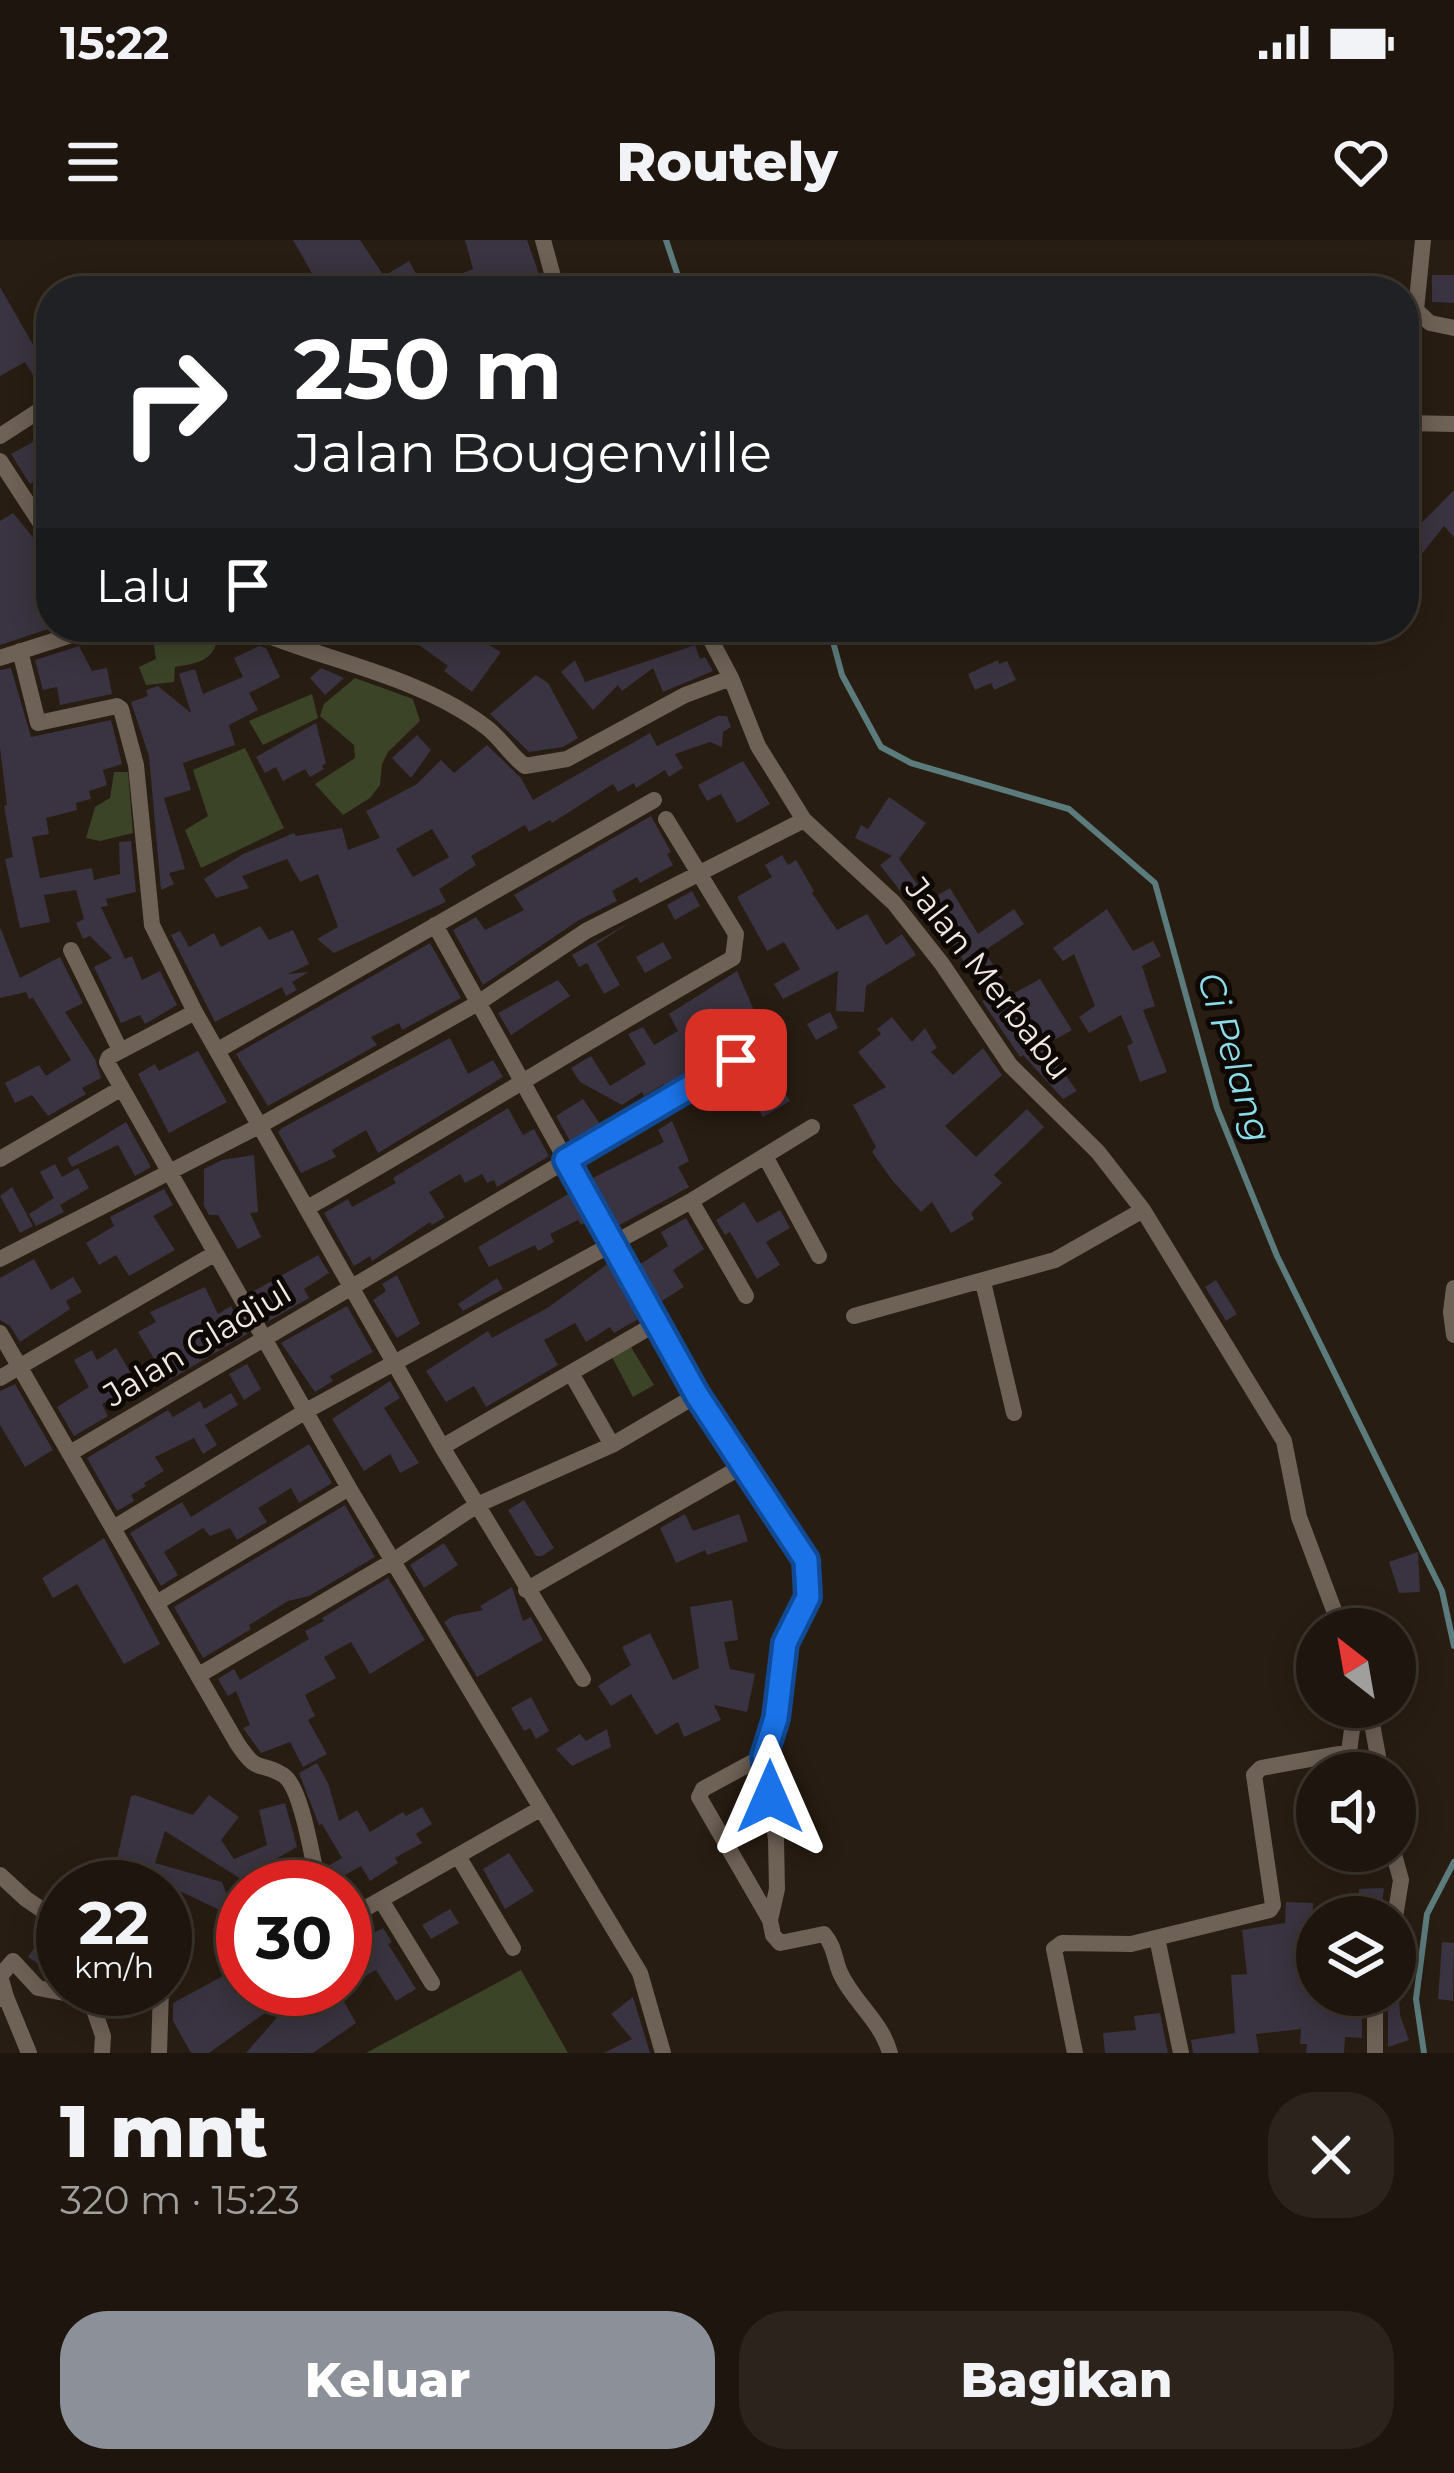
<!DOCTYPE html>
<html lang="id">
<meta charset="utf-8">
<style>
:root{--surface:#1e160e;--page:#2b231c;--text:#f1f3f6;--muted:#a19f9e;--line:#3c352e;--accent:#8c9099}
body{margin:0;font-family:Montserrat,sans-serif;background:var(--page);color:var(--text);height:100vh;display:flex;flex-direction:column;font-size:45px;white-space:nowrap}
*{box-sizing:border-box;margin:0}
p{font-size:39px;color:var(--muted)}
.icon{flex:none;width:66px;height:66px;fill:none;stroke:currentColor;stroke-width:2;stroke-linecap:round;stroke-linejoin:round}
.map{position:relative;height:1813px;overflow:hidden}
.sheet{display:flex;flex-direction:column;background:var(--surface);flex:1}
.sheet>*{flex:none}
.guide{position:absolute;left:36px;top:36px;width:1383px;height:366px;border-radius:48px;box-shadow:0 6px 30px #0003,0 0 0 3px var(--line);background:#202124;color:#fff;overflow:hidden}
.needle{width:78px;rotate:329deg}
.buttons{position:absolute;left:1296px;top:1368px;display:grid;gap:24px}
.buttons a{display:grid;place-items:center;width:120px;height:120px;border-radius:50%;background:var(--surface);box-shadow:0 6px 30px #0003,0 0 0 3px var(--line);font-size:60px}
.speed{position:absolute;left:36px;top:1620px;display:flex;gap:24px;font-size:60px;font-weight:700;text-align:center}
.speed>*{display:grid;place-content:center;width:156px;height:156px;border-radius:50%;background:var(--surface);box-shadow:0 6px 30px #0003,0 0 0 3px var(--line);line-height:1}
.speed small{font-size:30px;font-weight:400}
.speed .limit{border:18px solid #d22;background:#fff;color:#111}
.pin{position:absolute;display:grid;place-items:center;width:102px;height:102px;color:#fff;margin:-51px;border-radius:24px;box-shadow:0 6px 18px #0006}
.me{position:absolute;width:132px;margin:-66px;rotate:0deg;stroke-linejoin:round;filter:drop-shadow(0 0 9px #0008)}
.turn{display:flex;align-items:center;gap:42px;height:252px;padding:0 60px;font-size:54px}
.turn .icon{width:156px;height:156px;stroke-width:2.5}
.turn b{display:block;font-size:84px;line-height:102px}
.then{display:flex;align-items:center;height:114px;padding:0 60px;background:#0003;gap:24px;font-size:45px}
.round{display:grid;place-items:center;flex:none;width:126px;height:126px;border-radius:48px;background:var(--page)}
.overview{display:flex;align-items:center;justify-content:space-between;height:204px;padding:0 60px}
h1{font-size:72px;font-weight:800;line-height:90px}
.action{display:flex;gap:24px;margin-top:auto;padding:24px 60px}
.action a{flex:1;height:138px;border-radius:48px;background:var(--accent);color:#fff;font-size:48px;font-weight:800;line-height:138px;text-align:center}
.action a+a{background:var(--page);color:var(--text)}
.status{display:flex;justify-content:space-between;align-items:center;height:84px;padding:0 60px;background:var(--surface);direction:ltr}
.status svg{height:33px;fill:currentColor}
header{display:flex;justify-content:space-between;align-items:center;height:156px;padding:0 60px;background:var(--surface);font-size:54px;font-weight:800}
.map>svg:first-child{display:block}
.green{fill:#3c4428}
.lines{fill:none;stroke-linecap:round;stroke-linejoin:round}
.stream{stroke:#5c7b7d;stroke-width:6}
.building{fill:#3a3341;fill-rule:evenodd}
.minor{stroke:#6e6156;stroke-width:16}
.route-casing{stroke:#114b97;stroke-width:30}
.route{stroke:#1a73e8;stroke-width:21}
.labels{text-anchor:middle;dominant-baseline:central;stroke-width:10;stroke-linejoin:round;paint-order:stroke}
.street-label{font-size:33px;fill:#f0e8e1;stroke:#0d0804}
.water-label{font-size:36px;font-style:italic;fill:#8bdce8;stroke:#0d0804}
</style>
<div class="status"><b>15:22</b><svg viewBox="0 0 49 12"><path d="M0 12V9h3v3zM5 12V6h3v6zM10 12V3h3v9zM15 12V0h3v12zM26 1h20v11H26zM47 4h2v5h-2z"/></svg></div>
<header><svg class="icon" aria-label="menu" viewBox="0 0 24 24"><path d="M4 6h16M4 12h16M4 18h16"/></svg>Routely<svg class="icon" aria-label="heart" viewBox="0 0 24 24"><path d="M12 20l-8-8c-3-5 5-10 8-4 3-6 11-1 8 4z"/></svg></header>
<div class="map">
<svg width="1454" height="1813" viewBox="0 0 1454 1813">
<rect width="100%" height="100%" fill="#281d12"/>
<!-- green -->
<path class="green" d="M167 387H210L218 397C213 422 197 423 175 427L174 442 146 445 139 427 156 419 152 393Z
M355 438 413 459 420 481 388 512 382 524 380 545 370 558 343 575 315 544 355 518 354 505 320 476 324 464Z
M312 454 318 478 263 505 249 481Z
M245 508 284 588 201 628 185 590 208 576 193 530Z
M114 532H128L133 593 100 601 86 598 95 567 110 558Z
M631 1107 654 1145 633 1157 612 1117Z
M521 1730 568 1813H366Z"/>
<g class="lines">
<!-- stream -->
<path class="stream" d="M666 0 683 51
M829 387 842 435 881 507 911 523 1069 569 1155 643 1217 868 1277 1016 1442 1351 1454 1406
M1424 1813 1416 1759 1427 1674 1454 1622"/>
</g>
<!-- building -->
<path class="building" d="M293 0H360L384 36 409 21 424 48 473 29 465 0H527L539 34 473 51H322Z
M1432 35H1454V63L1432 62Z
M0 47 39 115 51 107V136L38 143 25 122 0 136Z
M51 192V269L35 241 30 244 11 214Z
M1454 250V297L1444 286 1404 336V301Z
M13 273 41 307 51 312V388L0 405V281Z
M394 387H458L501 412 472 452 444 431 448 426Z
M695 405 700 419 705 417 713 431 663 452 653 428 622 451 618 445 593 470 561 432 575 420 585 442Z
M79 406 92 431 107 428 112 454 60 465 57 447 43 450 35 420Z
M259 406 266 408 280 437 249 453 258 470 229 485 235 505 183 523 191 550 164 558 185 629 169 633 174 644 161 650 149 516 131 462 148 456 146 450 158 446 191 473 179 434 195 429 203 454 243 437 234 418Z
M998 420 999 424 1007 421 1016 440 994 450 991 443 975 450 968 434Z
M11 428 31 497 111 480 122 524 103 530 107 545 89 551 91 559 76 563 77 570 46 578 49 594 32 597 40 638 92 628 94 640 120 634 119 602 131 601 136 652 106 659 108 666 101 667 125 719 132 716 142 740 160 731 177 765 145 784 140 775 121 783 94 727 112 718 90 696 83 699 76 683 84 679 76 650 44 655 50 682 20 688 5 619 13 617 4 566 7 565 0 507V430Z
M321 428 344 438 325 455 310 438Z
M536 435 548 443 578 498 563 507 529 512 490 474Z
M718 476H727L731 487 723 492 722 507 710 502 675 514 683 528 669 537 665 530 636 548 634 543 618 552 613 544 552 583 550 580 529 592 525 585 471 616 476 625 439 649 446 662 334 713 317 699 338 687 318 634 300 642 287 619 242 636 249 648 216 658 204 639 243 614 294 593 296 596 342 588 348 610 380 598 366 571 417 544 441 520 454 533 487 505 521 538 533 560 650 493 657 506ZM432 589 449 617 413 637 396 609Z
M316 483 326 523 322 526 324 529 310 537 305 529 283 541 276 527 265 533 256 517Z
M417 495 431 510 411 538 392 518Z
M743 521 770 564 737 583 721 554 707 561 698 545Z
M889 557 926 583 899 619 923 652 909 662 880 625 892 616 855 598 861 585 868 589Z
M651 576 671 612 667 614 673 625 640 643 637 637 612 651 617 661 579 680 483 745 453 690 476 677 485 690 524 670 514 655Z
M782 615 788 625 796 620 814 651 812 653 837 690 867 674 886 705 902 694 916 715 866 746 864 772 836 771 838 731 783 759 774 744 800 729 784 702 767 711 737 657 772 637 765 625Z
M950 648 978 694 1014 669 1024 684 984 711 1013 754 1040 739 1072 790 1044 806 1077 851 1063 859 1023 815 1020 817 982 761 987 758 926 662Z
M692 651 700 666 675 680 667 665Z
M1107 669 1133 711 1153 701 1161 716 1142 726 1155 766 1143 770 1167 832 1140 842 1127 806 1133 803 1121 775 1089 793 1079 777 1095 766 1074 714 1063 721 1053 708Z
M629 683 597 704 620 745 604 754 587 723 579 727 572 715Z
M260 686 269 700 293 690 309 724 288 734 309 732 292 742 297 750 286 756 282 747 215 782 171 695 180 691 189 707 214 693 221 707Z
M0 687 20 738 60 717 83 763 65 772 95 819 101 838 82 848 86 854 48 876 32 855 15 863 5 843 39 825 46 836 71 820 33 758 29 759 26 752 0 758Z
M663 702 672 718 645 733 636 717Z
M430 703 461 758 402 790 399 783 371 797 377 805 268 866 236 814Z
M737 731 762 789 666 847 664 844 644 856 642 852 622 865 580 842 571 828 591 816 610 846 646 824 628 794 643 787 654 805 678 791 669 774Z
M558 740 570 756 511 795 498 773Z
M830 772 838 788 816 800 807 784Z
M892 777 912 802 925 788 937 808 931 812 953 835 983 808 1002 835 945 886 976 917 1027 869 1044 887 994 935 1002 943 971 973 974 979 951 993 932 962 921 972 892 940 872 912 876 907 853 865 886 847 858 812 881 794 877 789Z
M450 798 468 834 493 820 503 837 378 913 366 890 332 910 336 917 301 933 278 892 282 888Z
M198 811 227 862 169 893 138 834 155 824 159 831Z
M781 846 790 861 763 877 754 862Z
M583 859 600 884 571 903 556 876Z
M508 868 523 895 534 889 549 916 497 947 494 940 487 943 482 934 465 943 460 934 429 952 445 977 432 985 430 982 372 1021 370 1016 354 1026 324 973 348 959 352 967 396 943 393 938Z
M672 881 689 921 678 927 689 947 618 986 591 939 664 902 658 890Z
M126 882 151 927 135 936 118 905 72 927 67 918Z
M254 915 258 972 250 973 261 997 238 1009 218 975H209L204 966V929L222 920Z
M55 924 62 937 78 928 89 948 60 965 64 972 36 986 29 974 54 958 40 932Z
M12 947 33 986 20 993 0 956Z
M164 949 173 965 153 976 175 1010 129 1036 116 1015 99 1025 86 1003 114 986 110 977Z
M570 953 586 982 581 985 578 980 550 994 554 1002 538 1011 535 1005 489 1027 478 1007Z
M744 962 757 983 780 970 790 988 766 1002 780 1025 757 1039 730 992 725 995 716 980Z
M686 978 704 1009 673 1030 684 1047 660 1062 639 1025 668 1006 661 992Z
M318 1015 329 1033 304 1049 309 1058 269 1081 252 1052Z
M34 1019 51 1050 73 1037 82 1052 66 1061 70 1069 20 1102 10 1086 0 1080V1038Z
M609 1023 640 1078 614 1093 610 1087 586 1102 575 1083 544 1100 558 1125 486 1167 474 1146 446 1162 426 1131 488 1091 492 1098 549 1067Z
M397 1035 420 1084 397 1098 373 1060 386 1051 382 1044Z
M497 1038 503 1049 463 1071 458 1064Z
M1216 1040 1237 1074 1226 1081 1205 1047Z
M205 1047 218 1074 231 1066 247 1094 161 1145 149 1126 156 1122 138 1092 156 1082 150 1072Z
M347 1066 373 1112 330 1136 333 1141 315 1152 281 1103Z
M116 1108 137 1144 102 1164 108 1176 74 1196 57 1167 89 1147 74 1120 92 1110 97 1120Z
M247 1124 261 1149 244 1160 229 1134Z
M390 1141 400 1158 384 1168 419 1223 400 1233 390 1214 364 1231 332 1179Z
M15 1144 53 1210 25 1227 0 1185V1151Z
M231 1153 238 1165 205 1185 217 1205 203 1214 194 1198 155 1217 164 1231 144 1243 146 1246 131 1255 134 1261 117 1271 87 1218 168 1170 173 1177 200 1161 204 1169Z
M309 1204 332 1243 299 1263 291 1248 258 1268 267 1282 237 1300 230 1288 210 1296 203 1288 164 1312 178 1335 161 1346 130 1293 182 1262 191 1277Z
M524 1260 554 1308 542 1316H536L508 1270Z
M345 1265 375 1317 309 1356 288 1361 249 1385 251 1389 203 1418 174 1367Z
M685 1274 693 1291 739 1274 748 1301 707 1315 705 1310 676 1323 660 1288Z
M104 1298 160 1404 124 1424 77 1344 53 1358 42 1338Z
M444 1303 458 1325 424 1348 410 1325Z
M1418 1312 1420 1352 1399 1353 1389 1322Z
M388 1338 425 1400 370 1434 351 1402 324 1417 336 1438 305 1455 315 1476 308 1480 327 1514 303 1527 290 1502 261 1513 243 1488 250 1485 236 1451 228 1456 218 1439 234 1429 240 1440 309 1399 305 1391 324 1381 322 1378Z
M512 1347 523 1381 531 1377 543 1400 477 1437 444 1382 453 1376 483 1370 480 1366Z
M732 1360 738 1400 724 1402 730 1429 755 1434 747 1472 714 1465 721 1480 684 1497 678 1482 656 1495 631 1454 611 1466 598 1446 631 1425 622 1407 650 1393 673 1440 699 1428 690 1367Z
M531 1457 549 1491 536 1499 530 1488 524 1491 511 1468Z
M607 1489 611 1507 572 1526 556 1509 580 1494 586 1501Z
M317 1523 328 1543 339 1581 357 1570 370 1592 403 1572 406 1576 422 1567 432 1584 416 1594 422 1603 395 1618 398 1623 370 1641 361 1626 331 1643 328 1626 342 1618 322 1584 319 1585 299 1533Z
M135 1555 193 1575 209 1555 239 1577 221 1600 234 1619 267 1605 259 1570 285 1563 297 1607 274 1620 279 1633 252 1646 165 1591 155 1623 222 1642 236 1678 223 1703 243 1698V1713H240L243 1749H337L356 1783 313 1813H246L293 1759 290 1755 209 1813H191L173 1781V1763L223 1736 222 1729 226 1728 215 1683 222 1671 171 1647H135L136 1642 113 1637 131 1556Z
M509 1613 534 1651 505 1669 483 1629Z
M1384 1648 1380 1677H1359V1649Z
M1286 1662 1313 1663 1312 1742H1317V1755L1362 1757V1798L1345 1797 1344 1813H1306L1307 1804H1300L1301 1789 1256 1794 1259 1813H1193L1191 1800 1235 1793 1231 1735 1247 1734 1242 1690 1285 1683Z
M450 1669 459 1683 431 1699 422 1685Z
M383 1688 392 1702 388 1704 416 1749 396 1761 376 1730 345 1747V1719L374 1702 370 1695Z
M46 1690 63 1701 55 1714 63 1719V1740L28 1717Z
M1442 1702 1454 1703 1453 1761 1438 1759Z
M1388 1755H1399L1400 1775 1409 1800 1388 1807Z
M633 1757 650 1813H604L632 1799 611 1774Z
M1160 1773 1168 1813H1105L1103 1793 1136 1790 1134 1776Z"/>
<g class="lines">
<!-- minor -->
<path class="minor" d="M543 0 557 51
M1423 0 1416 70 1430 83 1454 88
M532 51 555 43
M1404 183 1454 184
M0 196 51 163
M0 221 51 299
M247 387C324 421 418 435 486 487 501 498 510 515 525 526L567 519 685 455 731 438
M704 387 731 438 758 506 804 580 894 663 942 724 1010 825 1098 912 1143 970 1284 1201 1299 1277 1341 1389
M20 411 38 483 117 466 121 469 136 525 152 685 195 772 442 1207 583 1439
M0 418 97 387
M435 685 697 1155 741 1227 806 1320 808 1357 785 1403 776 1478 764 1516 776 1599 777 1649 770 1680 773 1695 780 1703 824 1694C834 1706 834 1716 839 1730 851 1760 881 1780 890 1813
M71 710 120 810
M195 772 109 817 107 822 349 1248 640 1733 663 1813
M218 810 654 560
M765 916 819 1016
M0 919 122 848
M691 961 746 1056
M307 968C451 887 590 799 733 718L736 694 666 579
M0 1019 259 886 478 763 586 691 804 580
M983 1042 1014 1173
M1454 1048 1451 1072 1454 1095
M854 1076 1055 1020 1143 970
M0 1093 237 1503C259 1536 258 1520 283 1535 302 1546 313 1624 319 1647
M571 1133 612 1205
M0 1138 214 1014
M442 1207 657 1083
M72 1212 771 800
M115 1287 306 1171 691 961 812 887
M526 1350 741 1227
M158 1362 349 1248
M199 1435 393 1321 477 1265 612 1205 697 1155
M1369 1467 1381 1533
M764 1516 703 1549 699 1557 770 1680
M1393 1611 1401 1640 1395 1677
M458 1616 513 1708
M0 1635 26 1659 63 1684
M381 1660 432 1743
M345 1680 540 1569
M1157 1698 1181 1813
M6 1757 0 1736 13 1721 38 1748 90 1758 103 1796 102 1813
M1 1759 6 1757 29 1813
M159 1813 161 1749
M1075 1813 1054 1709 1062 1703 1131 1704 1270 1670 1273 1665 1254 1535 1261 1528 1349 1512 1355 1467
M1375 1813V1755"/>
</g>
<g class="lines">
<!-- route casing -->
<g class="route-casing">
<path id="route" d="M736 820 566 920 697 1155 806 1320 808 1357 785 1403 776 1478 764 1516 770 1557"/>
</g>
<!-- route -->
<use href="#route" class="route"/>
</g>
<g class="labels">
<!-- street labels -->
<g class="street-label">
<text transform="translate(989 738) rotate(52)">Jalan Merbabu</text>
<text transform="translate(197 1103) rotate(-31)">Jalan Gladiul</text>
</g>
<!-- water labels -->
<g class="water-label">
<text transform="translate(1235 817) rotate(73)">Ci Pelang</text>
</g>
</g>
</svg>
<div class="buttons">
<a><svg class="needle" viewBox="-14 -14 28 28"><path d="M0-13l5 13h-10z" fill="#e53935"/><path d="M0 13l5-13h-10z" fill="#a19f9e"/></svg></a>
<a><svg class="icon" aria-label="sound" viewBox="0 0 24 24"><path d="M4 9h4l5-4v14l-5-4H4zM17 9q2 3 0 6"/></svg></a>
<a><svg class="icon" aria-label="layers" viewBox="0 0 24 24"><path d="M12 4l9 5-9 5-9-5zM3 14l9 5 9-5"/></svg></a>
</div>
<div class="speed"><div>22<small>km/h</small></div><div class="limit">30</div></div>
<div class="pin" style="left:736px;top:820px;background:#d93025"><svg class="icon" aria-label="arrive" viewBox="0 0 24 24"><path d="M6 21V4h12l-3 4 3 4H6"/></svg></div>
<svg class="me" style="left:770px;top:1557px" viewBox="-20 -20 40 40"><path d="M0-17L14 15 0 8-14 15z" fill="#1a73e8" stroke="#fff" stroke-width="4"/></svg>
<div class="guide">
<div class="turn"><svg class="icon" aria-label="right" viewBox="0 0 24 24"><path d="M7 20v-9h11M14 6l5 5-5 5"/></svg><div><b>250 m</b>Jalan Bougenville</div></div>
<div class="then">Lalu<svg class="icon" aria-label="arrive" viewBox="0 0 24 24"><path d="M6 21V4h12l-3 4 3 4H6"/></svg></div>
</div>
</div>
<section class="sheet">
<div class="overview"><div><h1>1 mnt</h1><p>320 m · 15:23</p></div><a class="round"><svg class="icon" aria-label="close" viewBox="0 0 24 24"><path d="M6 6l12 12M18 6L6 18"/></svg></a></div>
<div class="action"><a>Keluar</a><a>Bagikan</a></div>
</section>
